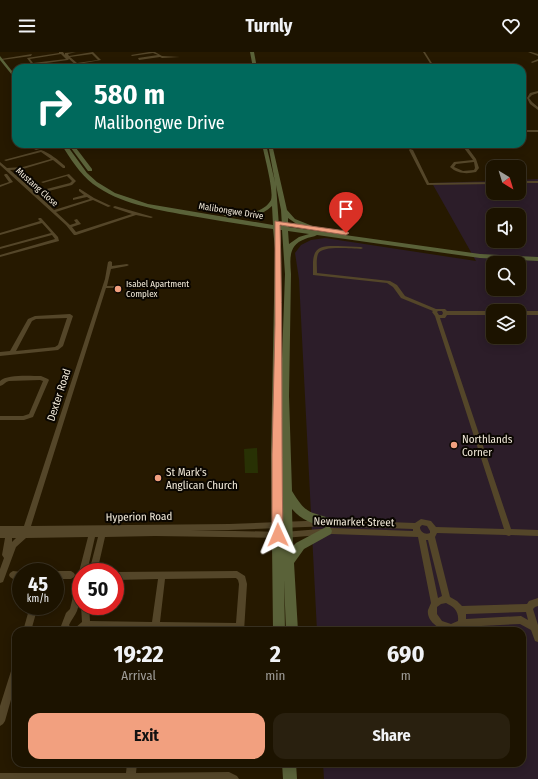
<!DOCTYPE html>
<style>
:root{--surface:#1c1300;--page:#29200f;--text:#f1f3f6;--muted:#a09e99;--line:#3a3222;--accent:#f2a07f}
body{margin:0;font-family:"Fira Sans Condensed",sans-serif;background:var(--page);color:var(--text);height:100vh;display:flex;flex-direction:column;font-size:15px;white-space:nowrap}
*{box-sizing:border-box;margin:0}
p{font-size:13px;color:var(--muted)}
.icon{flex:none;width:22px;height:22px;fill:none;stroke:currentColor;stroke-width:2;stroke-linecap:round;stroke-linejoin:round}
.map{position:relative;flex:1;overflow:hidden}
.details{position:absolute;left:12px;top:575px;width:514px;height:140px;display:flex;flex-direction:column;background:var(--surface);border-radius:12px;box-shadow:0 2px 10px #0003,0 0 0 1px var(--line)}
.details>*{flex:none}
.guide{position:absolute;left:12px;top:12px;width:514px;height:84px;border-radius:12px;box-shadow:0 2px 10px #0003,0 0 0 1px var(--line);background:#00695c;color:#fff;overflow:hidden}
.needle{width:26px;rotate:142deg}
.controls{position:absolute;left:486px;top:108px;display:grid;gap:8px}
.controls a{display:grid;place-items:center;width:40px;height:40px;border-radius:8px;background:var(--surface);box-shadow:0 2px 10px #0003,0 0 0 1px var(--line);font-size:20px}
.speed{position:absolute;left:12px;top:511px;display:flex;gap:8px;font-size:20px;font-weight:700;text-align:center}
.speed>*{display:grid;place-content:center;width:52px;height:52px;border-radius:50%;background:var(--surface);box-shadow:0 2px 10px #0003,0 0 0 1px var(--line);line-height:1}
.speed small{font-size:10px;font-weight:400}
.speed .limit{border:6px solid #d22;background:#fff;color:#111}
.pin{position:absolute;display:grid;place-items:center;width:34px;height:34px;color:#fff;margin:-41px -17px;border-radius:50% 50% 50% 0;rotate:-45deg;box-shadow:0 0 4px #0007}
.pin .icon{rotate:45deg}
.me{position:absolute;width:44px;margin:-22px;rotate:359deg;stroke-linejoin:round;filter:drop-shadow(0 0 3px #0008)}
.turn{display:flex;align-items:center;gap:14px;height:84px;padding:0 16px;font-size:18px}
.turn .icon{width:52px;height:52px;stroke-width:2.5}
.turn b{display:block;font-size:28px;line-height:34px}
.eta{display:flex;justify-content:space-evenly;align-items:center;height:68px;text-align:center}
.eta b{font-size:24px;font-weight:700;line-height:28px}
.action{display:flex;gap:8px;margin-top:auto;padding:8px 16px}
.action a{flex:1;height:46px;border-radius:12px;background:var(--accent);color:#111;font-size:16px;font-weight:700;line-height:46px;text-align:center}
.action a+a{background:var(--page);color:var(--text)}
header{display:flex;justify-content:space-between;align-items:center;height:52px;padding:0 16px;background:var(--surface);font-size:18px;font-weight:700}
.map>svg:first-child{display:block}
.industrial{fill:#2c1d29;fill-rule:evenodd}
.green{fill:#283104}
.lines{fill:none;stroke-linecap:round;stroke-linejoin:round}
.minor{fill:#544629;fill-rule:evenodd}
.secondary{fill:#5a6239;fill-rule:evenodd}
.route{fill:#f2a07f;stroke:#9d6853}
.poi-dot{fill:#f2a07f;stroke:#0a0600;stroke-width:1.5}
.labels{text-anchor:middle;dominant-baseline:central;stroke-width:4;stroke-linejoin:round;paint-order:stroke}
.far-street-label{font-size:9px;fill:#f2ead9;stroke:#0a0600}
.far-poi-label{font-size:9px;fill:#f2ead9;stroke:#0a0600;text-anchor:start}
.street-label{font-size:11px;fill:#f2ead9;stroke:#0a0600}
.poi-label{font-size:11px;fill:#f2ead9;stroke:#0a0600;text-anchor:start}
</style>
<header><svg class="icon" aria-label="menu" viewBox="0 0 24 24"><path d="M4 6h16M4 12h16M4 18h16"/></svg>Turnly<svg class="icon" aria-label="heart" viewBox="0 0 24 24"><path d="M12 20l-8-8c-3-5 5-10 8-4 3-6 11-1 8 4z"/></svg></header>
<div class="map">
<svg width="538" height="727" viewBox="0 0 538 727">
<rect width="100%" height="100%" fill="#261900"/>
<!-- industrial -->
<path class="industrial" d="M538 127V727H324L323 711H522V579H317L299 227 295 201 301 193 311 188 325 186 476 209 432 131 493 129V141H519V128ZM493 163H519V189H493ZM493 211H519V237H493ZM493 259H519V285H493Z"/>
<!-- green -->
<path class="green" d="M257 396 258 421H245L244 397Z"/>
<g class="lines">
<!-- minor -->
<path class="minor" d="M59 0H63L65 3V1L76 0 68 2 69 4 93 0 101 8 78 12 81 15 105 11 106 12 85 16H79L68 6 69 7 68 8 32 13 27 6 59 1ZM61 2 66 7 33 11 30 7ZM92 2 98 8 77 11 70 5Z
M149 0H155L162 4 180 5 162 6 160 5 139 8 138 6 158 3 153 1 132 4 131 3Z
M423 0H425L435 16H433Z
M528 0H531L538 2V4Z
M32 2 31 4 2 8 1 7Z
M538 7V9L532 11 531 10Z
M538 39V41L532 43 529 46 532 50 538 55V58L530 52 527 46 530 41Z
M522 78H538V80H522Z
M52 92H58L36 98 34 97Z
M461 92H465L476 107 479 116 476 120C467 122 458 122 450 115L454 110 473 108ZM474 110 475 116 474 118 463 119 454 115 456 112Z
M410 97 413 98 429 131 493 130V132L427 133 409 98Z
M41 98C50 101 58 108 65 114V116H63L53 108 23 117 10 118 35 140 70 131 72 129 67 124 43 131 41 130 69 122 76 129 72 133 37 142 54 158 90 147 87 145 73 148V146L84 143 79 139V137H80L94 146 111 154 108 155 93 148 56 160 70 173 76 171 74 168 77 167 81 172 72 175 76 180 132 162 114 156 113 155 115 154 153 165 151 166 136 163 76 183H74L66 173 0 113V110L7 116 23 115 51 107 41 100 6 109 4 108Z
M5 122H7L13 130 0 135V133L9 130 4 123Z
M519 129H538V131H519Z
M39 166H41L58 185 59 189 0 205V203L55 187 52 183 0 197V195L51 181 42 171 0 183V181L40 169 38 167Z
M338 194 361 195 363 196 361 197C352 197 322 193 318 202 316 207 317 215 317 221L390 229 397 233 405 244 436 257H445L447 259H493V263H447L445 266H440L511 477 538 478V484L511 483 509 484 506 483 437 481 435 485 450 545 457 549 462 554 527 552 529 549 538 546V554L535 555 533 557 538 573V590L535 589 531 578 520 572 462 575C459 577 456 579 453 579 442 580 426 570 428 558 429 556 430 553 431 551L418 485 332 482 284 486 155 484 105 485 97 520H89L98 485H95L87 520H81V523L79 520 88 485 26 486 16 495 3 530 0 531V517L4 506 2 503 5 486H0V474H24L105 227 108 210 110 209 112 210V214L127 212 129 213 127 214 111 217 107 234H116L118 235 116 236H106L31 474 229 472 331 468 415 471 421 467 431 469 436 475 504 477 435 264 432 260 433 259 401 246 393 235 387 231 313 223C313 219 313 214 313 210 314 193 324 194 338 194ZM438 259H442L443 261 442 263H439L437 260ZM422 473 427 474 430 479V481C425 483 420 480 420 475ZM331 474 413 477V479L332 476 284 480 191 478H229ZM12 486H16L12 490ZM426 488H428L442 544 438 546ZM446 551C454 555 459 559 458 569L451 572 442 569 437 562V555L441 552ZM526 560 528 568 521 564 466 567V562Z
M519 259H538V263H519Z
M70 262 73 264 63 294 58 298 0 304V300L10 299 28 267 35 264ZM67 266 58 293 55 295 16 299 32 269 36 267Z
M41 324 48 327 49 328 33 365 24 368H0V364H23L29 362 43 329 40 328 9 329C5 330 4 333 0 334V329C7 322 31 324 41 324Z
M13 519 22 520H21V527H13L10 525 9 523 10 521Z
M55 519H71L74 521 75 523 74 525 71 527H55V520H54Z
M237 519 245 524 247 532 244 579 87 577 85 579H74L75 576 82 570 81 554H89L90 569 152 570 158 527 115 528V520ZM236 526 238 528 239 532 236 571 160 570 165 527Z
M81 524C81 536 81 548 77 559 75 564 71 568 69 573L73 579H64L61 574 66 561 70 557 77 528 78 525Z
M30 554H38L31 579H23Z
M16 612V630L5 669 3 672 0 674V654L12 616 13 613Z
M127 711H137L136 721 229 720 237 724 239 727H0V721H126Z"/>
<!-- secondary -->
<path class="secondary" d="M250 0H254L257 16H253Z
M0 4 16 24V28L0 8Z
M61 92H66L87 121 97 130 115 141 148 152 273 173 272 154C259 167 241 165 225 164L222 162 225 160C234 161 244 162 253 160 260 159 268 154 271 148 274 138 264 103 262 92H266L275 130 268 92H272L287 158 295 167 315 175 312 177 298 173 288 166V175L480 202 538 205V209L480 206 317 183C314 185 309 185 305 187 288 193 290 207 291 222L289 344 292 439C307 464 310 459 335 468L336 471 335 474 330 475 332 479 331 482 304 497 294 511 298 579H286L284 528 285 579H273L271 402 275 197 273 177C244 173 215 168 186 163 154 157 120 152 93 132 80 122 70 106 61 92ZM276 133 281 158 282 174H279ZM280 178H282L285 222 281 335V197ZM288 179 309 182 299 185 289 192ZM292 457C301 468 313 472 326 475L296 491 293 494Z
M68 92H73L92 117V119H88Z
M282 711H296L297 727H283Z"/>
</g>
<!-- route -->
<path class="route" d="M275 169 346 179 349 181 346 183 280 173C283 276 281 380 283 483L281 486 278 488 274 486 272 483V402L275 272Z"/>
<!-- markers -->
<g class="poi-dot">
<circle cx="118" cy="237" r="4"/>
<circle cx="454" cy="393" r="4"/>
<circle cx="158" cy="426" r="4"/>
</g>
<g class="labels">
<!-- far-street labels -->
<g class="far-street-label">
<text transform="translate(37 135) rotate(42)">Mustang Close</text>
<text transform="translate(231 159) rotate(9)">Malibongwe Drive</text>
</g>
<!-- far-poi labels -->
<g class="far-poi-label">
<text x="126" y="232">Isabel Apartment<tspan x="126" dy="10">Complex</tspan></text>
</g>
<!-- street labels -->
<g class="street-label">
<text transform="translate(59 343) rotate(-72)">Dexter Road</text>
<text transform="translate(139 465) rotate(-1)">Hyperion Road</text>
<text transform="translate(354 470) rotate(1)">Newmarket Street</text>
</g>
<!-- poi labels -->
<g class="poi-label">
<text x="462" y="387">Northlands<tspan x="462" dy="13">Corner</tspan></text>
<text x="166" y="420">St Mark's<tspan x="166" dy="13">Anglican Church</tspan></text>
</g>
</g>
</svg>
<div class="controls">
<a><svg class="needle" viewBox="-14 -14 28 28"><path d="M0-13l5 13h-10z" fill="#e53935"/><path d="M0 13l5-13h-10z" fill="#a09e99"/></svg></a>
<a><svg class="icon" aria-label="sound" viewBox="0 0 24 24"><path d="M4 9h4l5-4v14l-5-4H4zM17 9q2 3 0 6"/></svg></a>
<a><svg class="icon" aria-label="search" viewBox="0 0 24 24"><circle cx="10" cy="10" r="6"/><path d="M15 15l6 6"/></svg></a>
<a><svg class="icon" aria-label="layers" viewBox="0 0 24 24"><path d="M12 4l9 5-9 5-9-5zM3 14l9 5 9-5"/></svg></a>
</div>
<div class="speed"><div>45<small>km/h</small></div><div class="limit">50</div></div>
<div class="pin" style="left:346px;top:181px;background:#d93025"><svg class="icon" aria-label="arrive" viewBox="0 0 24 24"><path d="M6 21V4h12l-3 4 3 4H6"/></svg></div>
<svg class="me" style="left:278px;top:483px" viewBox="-20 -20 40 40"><path d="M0-17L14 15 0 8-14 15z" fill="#f2a07f" stroke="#fff" stroke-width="4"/></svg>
<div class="guide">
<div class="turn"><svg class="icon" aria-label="right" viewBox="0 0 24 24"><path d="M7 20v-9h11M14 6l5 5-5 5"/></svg><div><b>580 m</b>Malibongwe Drive</div></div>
</div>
<section class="details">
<div class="eta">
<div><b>19:22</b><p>Arrival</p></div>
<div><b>2</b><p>min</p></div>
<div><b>690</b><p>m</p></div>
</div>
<div class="action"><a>Exit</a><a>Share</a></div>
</section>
</div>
